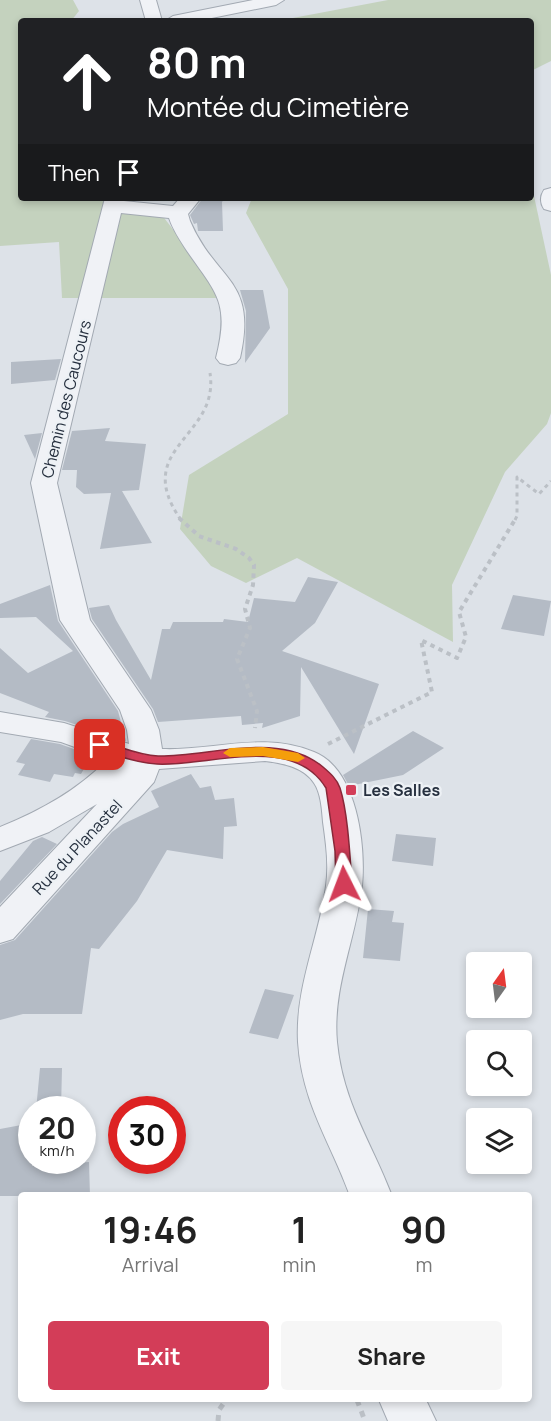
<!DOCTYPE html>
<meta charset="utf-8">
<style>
:root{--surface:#fff;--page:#f6f6f6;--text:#222;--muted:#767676;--accent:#d33d58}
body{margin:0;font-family:Manrope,sans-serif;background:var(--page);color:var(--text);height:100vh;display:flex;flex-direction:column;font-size:22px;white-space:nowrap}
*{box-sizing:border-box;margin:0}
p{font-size:20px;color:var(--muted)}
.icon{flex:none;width:33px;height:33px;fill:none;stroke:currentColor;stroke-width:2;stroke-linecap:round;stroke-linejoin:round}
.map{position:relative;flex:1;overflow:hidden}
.panel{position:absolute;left:18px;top:1192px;width:514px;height:210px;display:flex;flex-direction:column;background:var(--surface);border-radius:6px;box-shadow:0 3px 9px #0003}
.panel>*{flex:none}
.banner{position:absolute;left:18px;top:18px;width:516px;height:183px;border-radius:6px;box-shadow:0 3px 9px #0003;background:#202124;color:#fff;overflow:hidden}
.needle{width:39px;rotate:14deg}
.fabs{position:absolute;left:466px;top:952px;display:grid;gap:12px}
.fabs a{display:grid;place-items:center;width:66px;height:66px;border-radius:6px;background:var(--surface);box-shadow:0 3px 9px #0003;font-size:30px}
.speed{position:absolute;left:18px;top:1096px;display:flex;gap:12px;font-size:30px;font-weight:700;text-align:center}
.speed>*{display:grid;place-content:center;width:78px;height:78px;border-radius:50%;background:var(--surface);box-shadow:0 3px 9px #0003;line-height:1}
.speed small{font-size:15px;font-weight:400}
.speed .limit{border:9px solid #d22;background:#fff;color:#111}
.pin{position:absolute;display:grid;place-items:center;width:51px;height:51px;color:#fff;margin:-26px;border-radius:12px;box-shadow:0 3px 9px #0006}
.me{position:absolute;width:66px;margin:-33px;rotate:357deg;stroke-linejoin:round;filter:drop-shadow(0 0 4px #0008)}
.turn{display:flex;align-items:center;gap:21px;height:126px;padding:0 30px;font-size:27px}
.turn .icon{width:78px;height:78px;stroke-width:2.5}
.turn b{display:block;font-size:42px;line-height:51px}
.then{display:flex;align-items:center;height:57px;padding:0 30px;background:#0003;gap:12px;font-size:22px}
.eta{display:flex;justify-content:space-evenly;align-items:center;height:102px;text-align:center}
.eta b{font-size:36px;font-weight:700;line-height:42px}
.button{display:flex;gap:12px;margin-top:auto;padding:12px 30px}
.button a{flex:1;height:69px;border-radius:6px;background:var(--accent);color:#fff;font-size:24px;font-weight:700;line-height:69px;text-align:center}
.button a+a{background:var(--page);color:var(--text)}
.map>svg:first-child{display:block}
.green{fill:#c4d2be}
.building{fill:#b4bbc5}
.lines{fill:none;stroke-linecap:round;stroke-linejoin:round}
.street-casing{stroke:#a2a9b2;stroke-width:2}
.path-far2{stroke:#bbc0c6;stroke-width:3;stroke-dasharray:4 4;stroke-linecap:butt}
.path-far1{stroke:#bbc0c6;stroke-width:4;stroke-dasharray:4.5 4.5;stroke-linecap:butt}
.path{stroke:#bbc0c6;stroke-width:5;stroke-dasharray:6 6;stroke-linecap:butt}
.street{fill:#f0f2f6;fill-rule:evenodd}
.route{fill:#d33d58;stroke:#892839;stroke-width:1.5}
.slow{fill:#f59e0b}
.poi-dot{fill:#d33d58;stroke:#edf1f5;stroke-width:2}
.labels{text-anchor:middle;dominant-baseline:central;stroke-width:4.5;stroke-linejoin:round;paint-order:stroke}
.street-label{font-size:16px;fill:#26303f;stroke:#edf1f5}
.poi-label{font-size:16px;font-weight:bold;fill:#26303f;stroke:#edf1f5;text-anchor:start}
</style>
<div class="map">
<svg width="551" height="1421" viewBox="0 0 551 1421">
<rect width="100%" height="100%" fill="#dde2e8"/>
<!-- green -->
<path class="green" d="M0 0H73L79 11 71 21H21V198H113V203L158 210 226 298H62L59 242 0 246Z
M388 0H551V61L531 71V21H277Z
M531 182 551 275V413L547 424 505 472 452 585 453 642 297 558 246 583 211 566 180 529 189 475 288 414V289L246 213 252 198H531Z"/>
<!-- building -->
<path class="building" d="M203 198H225L222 202 223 231H198L197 223 194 224 190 215Z
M240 290H263L270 328 245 363 246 311Z
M61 359 55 380 11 384V362Z
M110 428 105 441 146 444 139 490 122 491 152 543 100 549 111 493 84 494 76 487 77 470H62L72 431Z
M42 433 35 459 24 435Z
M308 577 338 582 315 623 282 651 379 684 354 754 301 667 300 716 262 728 263 723 242 725 241 716 158 722 153 709 92 619 89 608 109 605 116 620 151 680 162 629H170L173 622H223L224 619 248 622 254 598 295 602Z
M50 585 58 621 118 711 126 741 65 721 45 717 49 712 0 693V648L28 673 73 651 36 617 0 618V604Z
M513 595 551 601 544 636 501 629Z
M413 731 444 748 403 775 349 786 343 775Z
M31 739 60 744 101 759 90 769 85 767 81 774 75 773 73 777 54 774 50 782 18 775 25 764 16 762Z
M191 774 200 788 211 786 215 800 234 798 237 826 224 827 223 859 167 850 137 901 99 949 91 948 82 1014H23L0 1020V945L15 940 112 832 123 824 159 807 151 791Z
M396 834 436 838 433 866 392 861Z
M42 837 57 844 0 904V881L33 841Z
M368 909 394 911 392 922 404 923 400 961 363 958Z
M265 989 294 995 278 1039 249 1033Z
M40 1068H62L61 1110H36Z
M32 1123V1166L89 1162 90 1196H0V1129Z"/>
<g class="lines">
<!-- street casing -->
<g class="street-casing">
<path id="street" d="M140 0H156L162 21H146Z
M253 0H284L276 5 197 21H165L173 16Z
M551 188V211L544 209C540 203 540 196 544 190Z
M105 198H125L124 201 173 206 180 198H201L188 214 190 221C216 282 258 278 240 358L236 363 228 365 220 363 216 358C230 303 217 294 187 251 180 240 173 230 169 218L121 213 57 483 90 620 151 710 159 730 162 749C214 751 263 731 314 752 357 769 366 845 362 886 356 939 332 988 337 1042 343 1103 371 1141 392 1196H350C330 1141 302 1103 298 1042 295 987 319 938 326 886 329 865 326 843 323 822 322 810 321 793 314 783 304 767 282 763 265 761L159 769 154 782 13 939 0 943V907L97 804 49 832 0 851V827C40 811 78 790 108 759L61 742 0 732V712L64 723 129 744 127 730 120 710 60 620 31 483Z
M379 1400H426L436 1421H388Z"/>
</g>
<!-- path-far2 -->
<path class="path-far2" d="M181 520C130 447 220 438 210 373
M515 520 517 516V477L539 494 551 481"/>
<!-- path-far1 -->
<path class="path-far1" d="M179 518 199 536 236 549 249 558 254 565 253 585 245 609 250 628 237 659 257 711 255 728
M328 744 432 692 421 640 457 658 466 637 459 612 516 518"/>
<!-- path -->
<path class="path" d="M357 1400 365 1421
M218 1421 219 1410 226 1400"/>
<!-- street -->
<use href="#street" class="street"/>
</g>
<!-- route -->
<path class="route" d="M100 741C120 746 137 755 158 756 209 757 279 730 323 767 330 773 337 779 340 788 348 813 350 857 352 884L344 889 336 884 335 851 326 788C293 733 208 767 157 764 136 763 116 755 95 748L93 745Z"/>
<!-- slow -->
<path class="slow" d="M263 747 298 753 305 758 298 762 263 756 230 757 223 753 230 748Z"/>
<!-- markers -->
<rect class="poi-dot" x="345" y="784" width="12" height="12" rx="3"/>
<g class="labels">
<!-- street labels -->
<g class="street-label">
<text transform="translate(66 399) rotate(-76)">Chemin des Caucours</text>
<text transform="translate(77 847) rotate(-47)">Rue du Planastel</text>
</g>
<!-- poi labels -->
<g class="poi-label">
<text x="363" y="790">Les Salles</text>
</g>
</g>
</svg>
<div class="fabs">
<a><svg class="needle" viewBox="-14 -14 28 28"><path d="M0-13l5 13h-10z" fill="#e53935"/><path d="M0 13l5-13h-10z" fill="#767676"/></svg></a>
<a><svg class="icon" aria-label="search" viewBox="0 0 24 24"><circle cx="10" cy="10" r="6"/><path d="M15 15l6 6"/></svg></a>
<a><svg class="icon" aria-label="layers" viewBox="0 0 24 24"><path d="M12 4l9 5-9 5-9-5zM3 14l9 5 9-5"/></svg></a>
</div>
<div class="speed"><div>20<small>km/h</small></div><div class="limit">30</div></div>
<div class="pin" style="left:100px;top:745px;background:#d93025"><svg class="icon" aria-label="arrive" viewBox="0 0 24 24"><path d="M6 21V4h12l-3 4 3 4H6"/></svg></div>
<svg class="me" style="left:344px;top:884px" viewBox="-20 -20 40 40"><path d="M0-17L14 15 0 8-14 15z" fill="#d33d58" stroke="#fff" stroke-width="4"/></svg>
<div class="banner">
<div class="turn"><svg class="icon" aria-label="ahead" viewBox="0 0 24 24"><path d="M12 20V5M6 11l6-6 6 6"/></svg><div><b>80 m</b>Montée du Cimetière</div></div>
<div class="then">Then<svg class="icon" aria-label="arrive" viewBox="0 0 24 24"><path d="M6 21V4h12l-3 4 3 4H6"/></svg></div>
</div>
<section class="panel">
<div class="eta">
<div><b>19:46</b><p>Arrival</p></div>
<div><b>1</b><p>min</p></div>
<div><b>90</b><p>m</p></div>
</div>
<div class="button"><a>Exit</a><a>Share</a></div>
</section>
</div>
